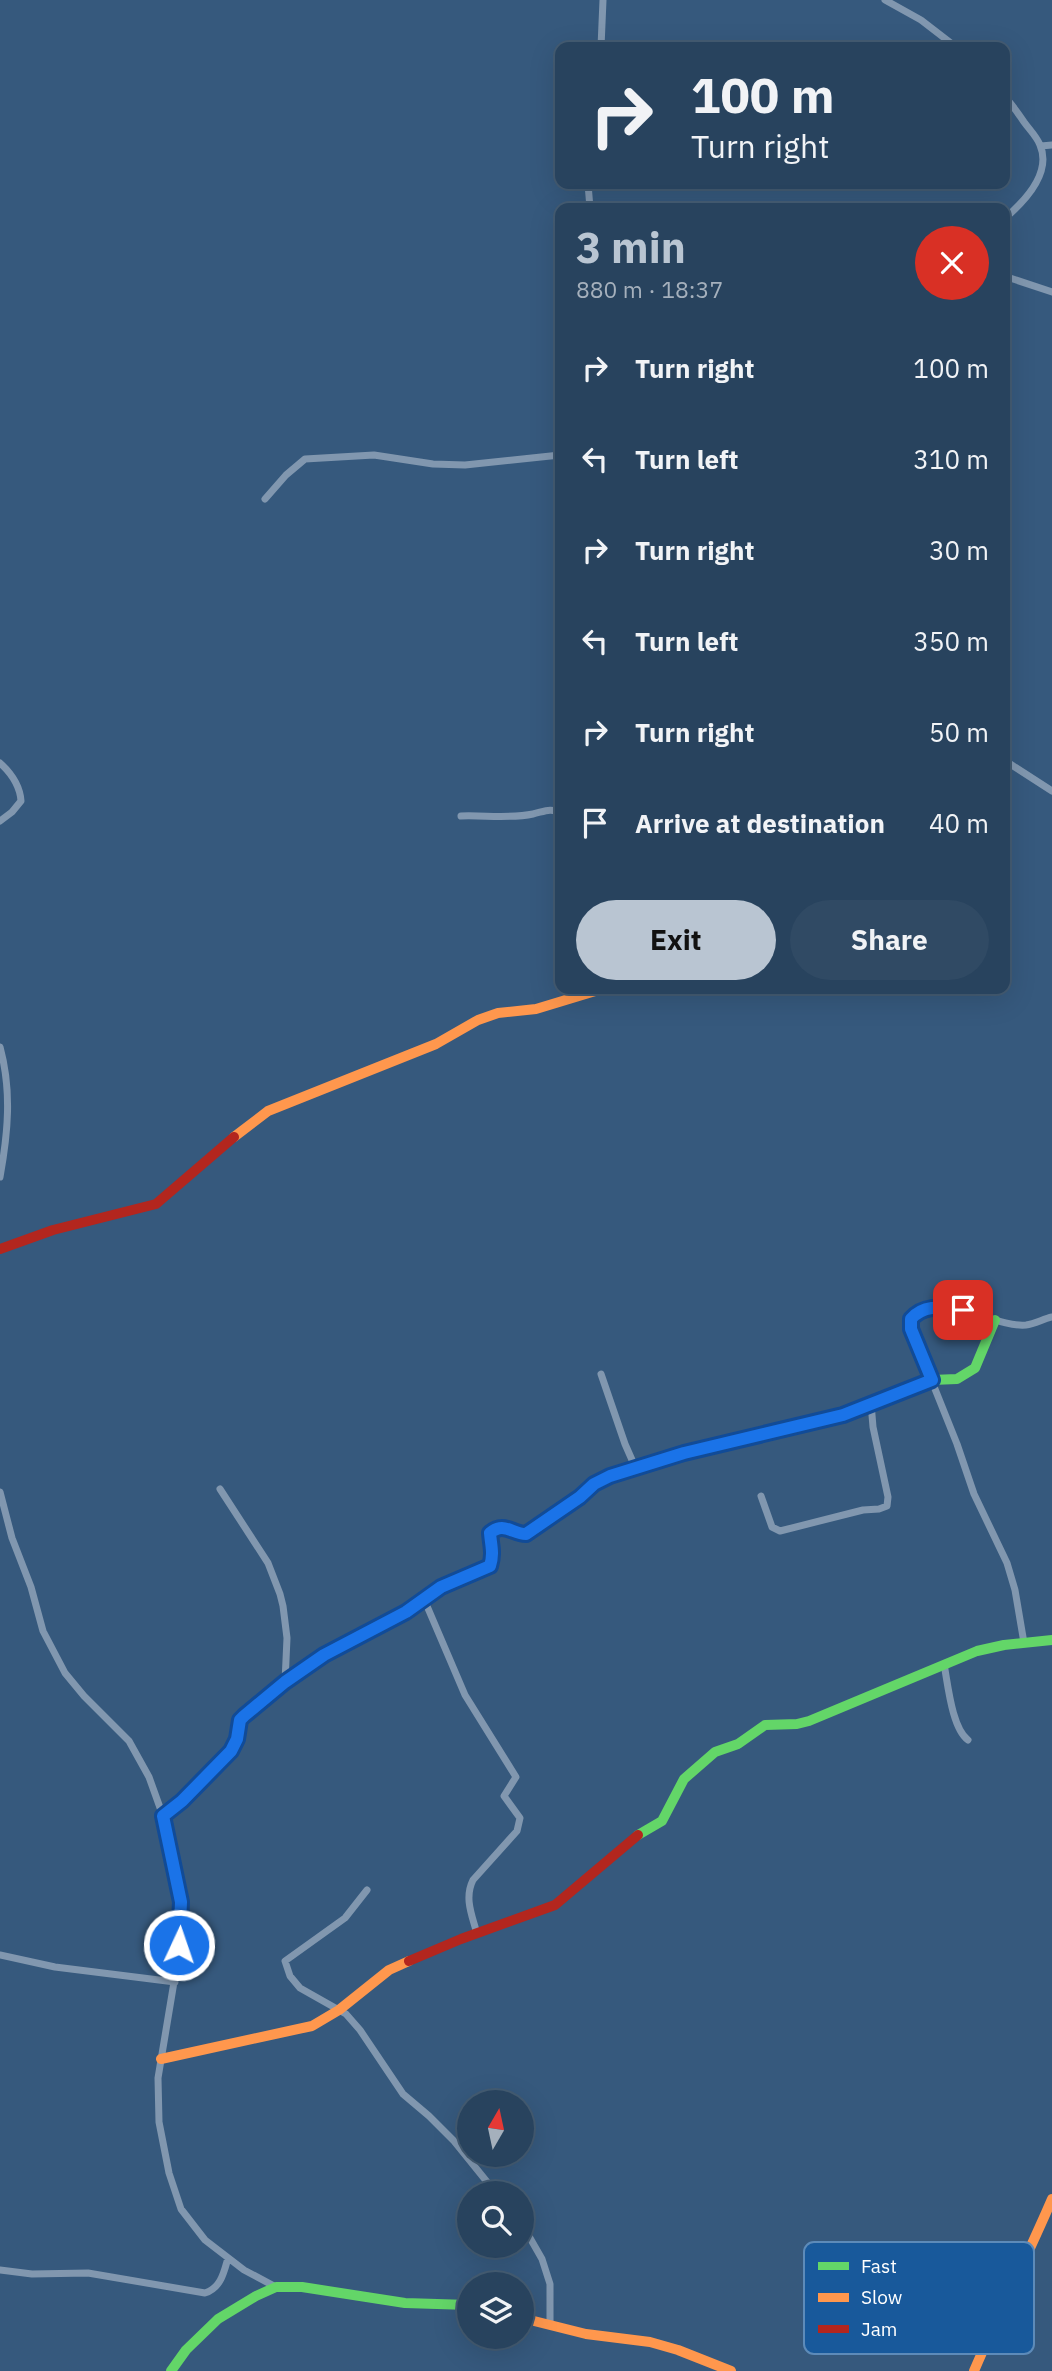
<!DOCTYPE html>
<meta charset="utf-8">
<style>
:root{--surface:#28435e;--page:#304a64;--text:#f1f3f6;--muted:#a5b0bc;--line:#445c73;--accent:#b9c5d2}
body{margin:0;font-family:"IBM Plex Sans",sans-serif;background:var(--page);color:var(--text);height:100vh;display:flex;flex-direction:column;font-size:26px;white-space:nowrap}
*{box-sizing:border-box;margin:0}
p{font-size:23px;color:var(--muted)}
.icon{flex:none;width:38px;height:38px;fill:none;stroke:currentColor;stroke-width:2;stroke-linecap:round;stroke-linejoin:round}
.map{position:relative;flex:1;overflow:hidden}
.sheet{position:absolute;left:555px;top:203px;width:455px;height:791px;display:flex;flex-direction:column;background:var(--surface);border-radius:14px;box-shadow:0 7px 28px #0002,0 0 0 2px var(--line)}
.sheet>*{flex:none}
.guide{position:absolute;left:555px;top:42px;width:455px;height:147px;border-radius:14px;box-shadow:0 7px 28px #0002,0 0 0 2px var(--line);background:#28435e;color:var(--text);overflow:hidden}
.needle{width:46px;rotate:9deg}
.tools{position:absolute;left:457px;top:2090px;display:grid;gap:14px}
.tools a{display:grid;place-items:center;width:77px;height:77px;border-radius:50%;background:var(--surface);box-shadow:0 7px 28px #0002,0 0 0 2px var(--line);font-size:35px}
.pin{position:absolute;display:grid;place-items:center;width:60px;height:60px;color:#fff;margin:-30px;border-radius:14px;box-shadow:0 4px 10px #0006}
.me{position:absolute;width:77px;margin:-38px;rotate:3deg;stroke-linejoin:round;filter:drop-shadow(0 0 5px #0008)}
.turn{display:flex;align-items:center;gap:24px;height:147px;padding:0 21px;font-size:32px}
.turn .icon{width:91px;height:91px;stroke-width:2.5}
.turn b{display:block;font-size:49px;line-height:60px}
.round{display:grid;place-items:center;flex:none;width:74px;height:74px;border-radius:37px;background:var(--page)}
.headline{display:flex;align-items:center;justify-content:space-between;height:119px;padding:0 21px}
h1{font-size:42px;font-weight:800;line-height:52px;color:var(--accent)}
.action{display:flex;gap:14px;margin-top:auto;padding:14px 21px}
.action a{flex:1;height:80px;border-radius:42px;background:var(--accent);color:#111;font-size:28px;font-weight:800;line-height:80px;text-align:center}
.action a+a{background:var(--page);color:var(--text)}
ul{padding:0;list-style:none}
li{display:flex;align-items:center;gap:21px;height:91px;padding:0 21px}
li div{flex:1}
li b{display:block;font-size:26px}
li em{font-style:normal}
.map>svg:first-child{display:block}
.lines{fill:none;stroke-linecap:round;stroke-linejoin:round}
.street{stroke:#8197af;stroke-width:7}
.fast{stroke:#63d668;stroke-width:10}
.slow{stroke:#ff974d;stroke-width:10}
.jam{stroke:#b3261e;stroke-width:10}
.route-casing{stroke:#114b97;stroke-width:18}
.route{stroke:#1a73e8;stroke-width:12}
.key{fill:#18599b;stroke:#5d8bb9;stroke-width:2}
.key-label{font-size:19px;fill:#fff}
</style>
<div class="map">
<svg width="1052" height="2371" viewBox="0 0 1052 2371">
<rect width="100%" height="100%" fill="#36597d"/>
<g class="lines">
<!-- street -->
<path class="street" d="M885 0 921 20 956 47
M601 47 603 0
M1004 96C1012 104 1018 113 1024 122 1029 129 1037 137 1040 145 1052 173 1024 202 1004 219
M1041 146 1052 145
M588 184 590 208
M1004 276 1052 292
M265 499 286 475 305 459 374 455 433 464 465 465 560 455
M1004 760 1052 791
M0 763C11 773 20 786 21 801L12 812 0 821
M461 816C484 815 510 819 533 814 543 812 551 807 560 813
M0 1047C12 1091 8 1133 0 1177
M601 1374 625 1444 636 1469
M220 1489 268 1563 280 1594 283 1606 287 1638 285 1682
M0 1492 12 1538 31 1587 43 1631 65 1673 84 1696 129 1741 149 1777 163 1816 181 1902V1926L177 1964 158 2078 159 2122 169 2173 181 2209 205 2240 244 2270 276 2287
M761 1496 772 1527 780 1531 863 1510 879 1509 887 1506 888 1497 873 1427 871 1403
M424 1599 465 1695 516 1777 504 1796 520 1818 517 1831 473 1880C464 1898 472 1915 477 1934
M1024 1643 1015 1590 1007 1563 974 1494 957 1444 911 1329V1319C940 1287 992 1328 1026 1325 1035 1324 1043 1319 1052 1317
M944 1664C948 1685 952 1728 968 1740
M367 1890 345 1918 285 1961 290 1976 300 1988 346 2014 360 2030 403 2094 429 2116 454 2141 496 2193
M0 1955 55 1967 175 1982
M522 2224 542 2259 550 2284V2325
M0 2270 32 2274 88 2273 205 2293C221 2288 224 2272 228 2258"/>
<!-- fast -->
<path class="fast" d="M806 1424 843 1415 932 1380 957 1379 975 1368 995 1320
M163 1816C183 1800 216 1772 231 1751 237 1742 238 1731 240 1720L285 1682 324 1655 406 1612 441 1587 490 1566 493 1548 490 1533C510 1517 514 1544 542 1524
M638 1835 662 1821 684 1779 715 1752 738 1744 765 1725 797 1724 809 1721 977 1651 1004 1645 1052 1640
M171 2371 186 2350 218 2319 256 2296 276 2287H302L405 2303 469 2305"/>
<!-- slow -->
<path class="slow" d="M234 1137 268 1111 436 1044 478 1020 498 1013 536 1009 602 989
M161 2059 312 2026 339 2010 389 1970 409 1961
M522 2318 586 2334 650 2342 678 2350 731 2371
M974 2371C999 2313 1027 2257 1052 2199"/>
<!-- jam -->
<path class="jam" d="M0 1249 53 1230 156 1204 234 1137
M542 1524 580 1497 594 1484 610 1476 684 1453 806 1424
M409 1961 461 1939 555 1905 638 1835"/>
</g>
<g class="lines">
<!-- route casing -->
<g class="route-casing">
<path id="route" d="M179 1945 181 1902 163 1816 182 1801 231 1751 237 1739 240 1720 244 1716 285 1682 324 1655 406 1612 441 1587 490 1566C494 1553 491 1546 490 1533 504 1521 512 1534 526 1534L580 1497 594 1484 610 1476 684 1453 843 1415 932 1380 911 1329V1319C925 1303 944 1308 963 1310"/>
</g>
<!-- route -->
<use href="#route" class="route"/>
</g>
<!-- legend -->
<rect x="804" y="2242" width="230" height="112" rx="10" class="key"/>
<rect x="818" y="2262" width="31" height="8" fill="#63d668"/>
<rect x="818" y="2293" width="31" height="9" fill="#ff974d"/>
<rect x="818" y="2325" width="31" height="8" fill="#b3261e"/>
<g class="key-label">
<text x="861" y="2273">Fast</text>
<text x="861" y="2304">Slow</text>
<text x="861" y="2336">Jam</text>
</g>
</svg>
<div class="tools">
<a><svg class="needle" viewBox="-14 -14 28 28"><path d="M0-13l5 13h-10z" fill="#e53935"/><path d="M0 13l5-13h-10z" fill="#a5b0bc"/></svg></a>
<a><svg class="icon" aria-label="search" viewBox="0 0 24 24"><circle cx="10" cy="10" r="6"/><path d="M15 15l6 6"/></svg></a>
<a><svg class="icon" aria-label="layers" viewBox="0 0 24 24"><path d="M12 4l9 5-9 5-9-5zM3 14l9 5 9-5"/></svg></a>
</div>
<div class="pin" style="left:963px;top:1310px;background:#d93025"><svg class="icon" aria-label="arrive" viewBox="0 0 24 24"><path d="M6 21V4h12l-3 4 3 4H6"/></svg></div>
<svg class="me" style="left:179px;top:1945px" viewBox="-20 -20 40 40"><circle r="17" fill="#1a73e8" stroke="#fff" stroke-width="3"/><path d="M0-11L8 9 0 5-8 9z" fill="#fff"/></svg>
<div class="guide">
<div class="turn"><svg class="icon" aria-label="right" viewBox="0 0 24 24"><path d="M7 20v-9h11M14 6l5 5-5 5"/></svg><div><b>100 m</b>Turn right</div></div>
</div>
<section class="sheet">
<div class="headline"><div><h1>3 min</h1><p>880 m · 18:37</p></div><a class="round" style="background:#d93025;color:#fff"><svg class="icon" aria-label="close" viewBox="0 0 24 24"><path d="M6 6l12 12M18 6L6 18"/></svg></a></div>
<ul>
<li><svg class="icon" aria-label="right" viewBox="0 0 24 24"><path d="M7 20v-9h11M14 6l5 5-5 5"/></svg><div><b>Turn right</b></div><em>100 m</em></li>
<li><svg class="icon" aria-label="left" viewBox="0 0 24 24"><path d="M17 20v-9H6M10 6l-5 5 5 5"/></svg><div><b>Turn left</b></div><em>310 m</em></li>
<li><svg class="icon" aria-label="right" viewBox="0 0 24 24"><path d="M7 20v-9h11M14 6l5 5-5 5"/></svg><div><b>Turn right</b></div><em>30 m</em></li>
<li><svg class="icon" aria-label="left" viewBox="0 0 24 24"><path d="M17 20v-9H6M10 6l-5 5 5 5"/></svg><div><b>Turn left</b></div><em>350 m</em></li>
<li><svg class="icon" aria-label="right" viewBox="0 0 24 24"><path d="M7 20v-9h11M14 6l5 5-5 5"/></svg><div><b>Turn right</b></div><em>50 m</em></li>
<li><svg class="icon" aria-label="arrive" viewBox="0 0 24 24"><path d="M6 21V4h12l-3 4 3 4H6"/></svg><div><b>Arrive at destination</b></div><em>40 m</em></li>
</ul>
<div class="action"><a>Exit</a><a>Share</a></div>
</section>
</div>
